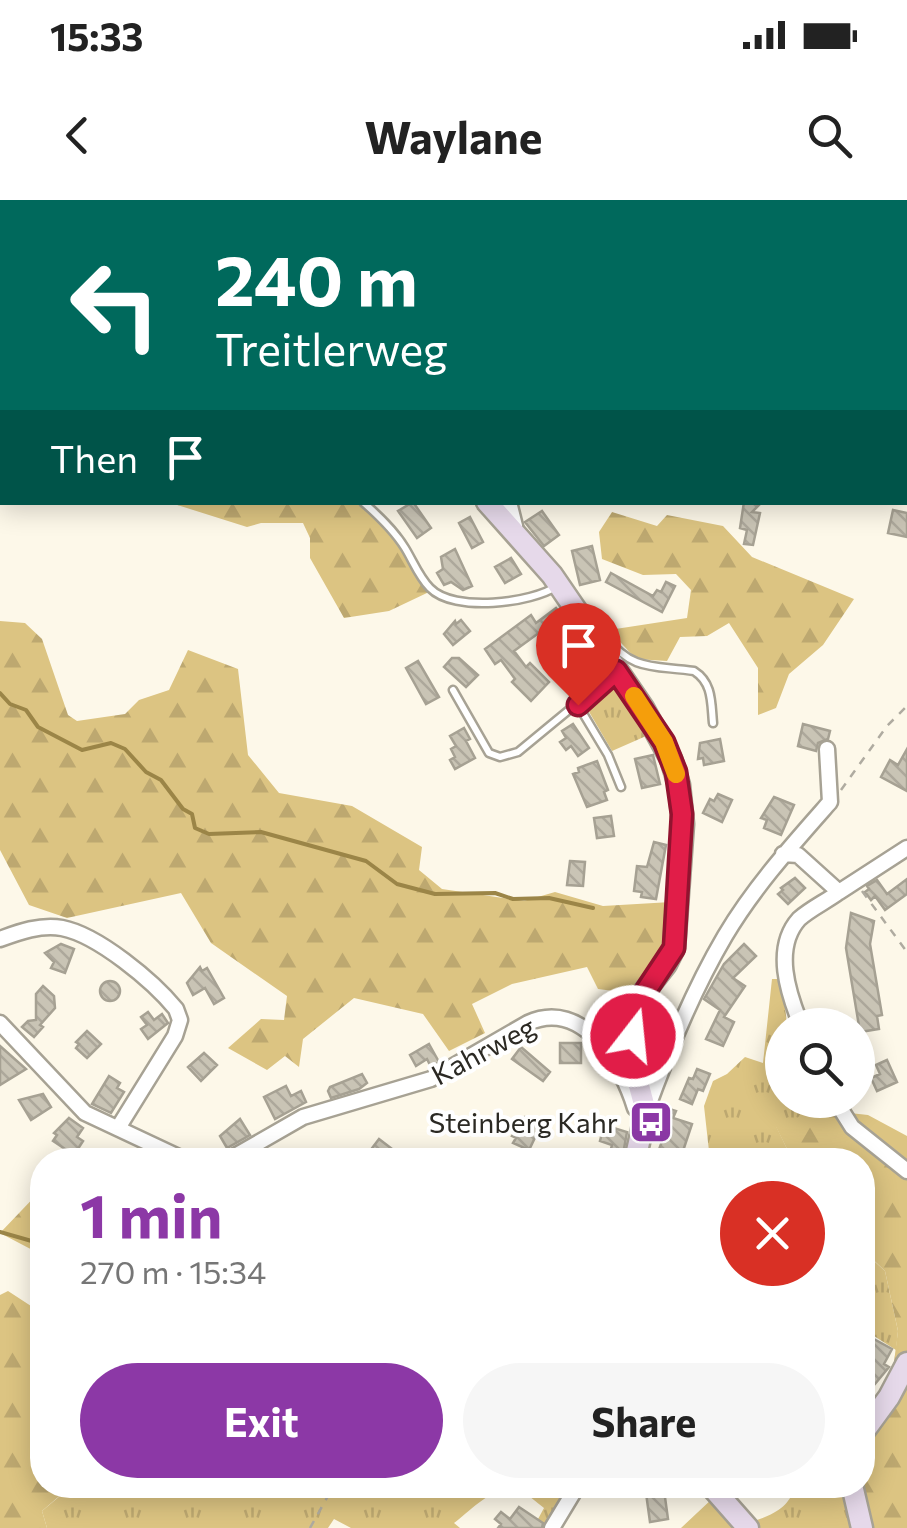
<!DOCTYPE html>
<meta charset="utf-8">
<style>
:root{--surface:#fff;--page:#f6f6f6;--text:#222;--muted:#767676;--accent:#8c38a6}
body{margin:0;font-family:Commissioner,sans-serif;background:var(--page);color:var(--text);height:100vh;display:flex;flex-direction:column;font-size:38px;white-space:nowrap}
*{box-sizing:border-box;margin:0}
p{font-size:32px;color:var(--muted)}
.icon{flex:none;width:55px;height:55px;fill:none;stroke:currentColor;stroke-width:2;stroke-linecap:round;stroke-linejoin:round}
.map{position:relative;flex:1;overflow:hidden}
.side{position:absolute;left:30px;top:948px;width:845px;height:350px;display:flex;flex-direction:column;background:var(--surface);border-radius:40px;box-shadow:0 5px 25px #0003}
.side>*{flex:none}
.banner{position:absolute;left:0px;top:0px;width:908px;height:305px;box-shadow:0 5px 25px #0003;background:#00695c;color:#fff;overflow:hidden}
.tools{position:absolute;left:765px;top:808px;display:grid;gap:20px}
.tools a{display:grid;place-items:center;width:110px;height:110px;border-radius:50%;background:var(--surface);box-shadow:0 5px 25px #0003;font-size:50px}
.pin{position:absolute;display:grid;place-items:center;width:85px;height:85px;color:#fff;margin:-102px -42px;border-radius:50% 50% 50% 0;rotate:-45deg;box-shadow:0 0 10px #0007}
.pin .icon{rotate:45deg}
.me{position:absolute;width:110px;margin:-55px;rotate:16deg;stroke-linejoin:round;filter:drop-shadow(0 0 8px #0008)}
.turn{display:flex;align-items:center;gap:35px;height:210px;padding:0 50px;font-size:45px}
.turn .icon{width:130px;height:130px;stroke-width:2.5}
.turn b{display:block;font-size:70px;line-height:85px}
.then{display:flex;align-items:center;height:95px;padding:0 50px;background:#0003;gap:20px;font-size:38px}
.round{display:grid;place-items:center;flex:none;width:105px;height:105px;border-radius:52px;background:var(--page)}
.overview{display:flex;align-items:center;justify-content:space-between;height:170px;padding:0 50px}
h1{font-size:60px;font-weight:700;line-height:75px;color:var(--accent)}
.primary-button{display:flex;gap:20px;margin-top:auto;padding:20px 50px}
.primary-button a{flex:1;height:115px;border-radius:60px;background:var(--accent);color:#fff;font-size:40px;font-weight:700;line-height:115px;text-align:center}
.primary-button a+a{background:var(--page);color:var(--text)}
.status{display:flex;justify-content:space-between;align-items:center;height:70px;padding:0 50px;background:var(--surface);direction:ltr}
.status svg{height:28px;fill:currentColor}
header{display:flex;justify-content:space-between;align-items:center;height:130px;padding:0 50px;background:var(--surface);font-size:45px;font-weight:700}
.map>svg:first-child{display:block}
.grass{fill:url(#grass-tufts)}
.forest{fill:url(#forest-firs)}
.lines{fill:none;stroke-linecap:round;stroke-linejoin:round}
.stream{stroke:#9b8547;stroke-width:4}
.building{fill:url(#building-back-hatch);stroke:#a6a193;stroke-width:2.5}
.lane-casing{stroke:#a7a294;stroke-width:11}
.street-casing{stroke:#a7a294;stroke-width:19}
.secondary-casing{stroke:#a7a294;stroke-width:25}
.path{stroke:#afaba0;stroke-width:2.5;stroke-dasharray:8 8;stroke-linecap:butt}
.lane{stroke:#fff;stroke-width:6}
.street{stroke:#fff;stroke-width:14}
.secondary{stroke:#e6d9ea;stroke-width:20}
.route-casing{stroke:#92132f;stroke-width:25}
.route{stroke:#e11d48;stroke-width:18}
.slow{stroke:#f59e0b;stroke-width:18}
.labels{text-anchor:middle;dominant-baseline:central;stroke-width:8;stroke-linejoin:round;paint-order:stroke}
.street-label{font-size:28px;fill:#2b2923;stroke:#fff}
.poi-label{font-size:28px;fill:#2b2923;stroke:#fff;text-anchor:end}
</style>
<div class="status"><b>15:33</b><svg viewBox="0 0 49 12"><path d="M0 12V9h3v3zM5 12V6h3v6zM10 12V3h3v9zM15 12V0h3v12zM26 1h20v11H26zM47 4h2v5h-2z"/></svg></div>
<header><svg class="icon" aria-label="back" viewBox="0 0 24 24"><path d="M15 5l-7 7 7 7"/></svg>Waylane<svg class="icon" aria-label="search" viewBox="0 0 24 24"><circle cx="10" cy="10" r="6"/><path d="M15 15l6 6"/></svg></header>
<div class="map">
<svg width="907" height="1328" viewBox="0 0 907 1328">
<defs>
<pattern id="grass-tufts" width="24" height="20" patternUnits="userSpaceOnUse" patternTransform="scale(2.5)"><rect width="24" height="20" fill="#dcc482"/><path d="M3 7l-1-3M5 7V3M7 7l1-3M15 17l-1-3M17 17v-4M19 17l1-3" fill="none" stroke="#bda870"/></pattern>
<pattern id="forest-firs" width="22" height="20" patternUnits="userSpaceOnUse" patternTransform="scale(2.5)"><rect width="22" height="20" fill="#dcc482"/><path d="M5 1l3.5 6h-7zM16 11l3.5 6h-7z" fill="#bda870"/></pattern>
<pattern id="building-back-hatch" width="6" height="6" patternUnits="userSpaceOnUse" patternTransform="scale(2.5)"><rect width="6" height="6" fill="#c9c4b5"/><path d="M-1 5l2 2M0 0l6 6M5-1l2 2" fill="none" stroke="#ada89b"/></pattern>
</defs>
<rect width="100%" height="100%" fill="#fdf8e9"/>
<!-- grass -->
<path class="grass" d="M615 480 653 533 612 551 588 510 591 498Z
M772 779H782L787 825H782V900H803L806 909 795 922 776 926 788 951 798 960H710L704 906 713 881 727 874 745 857 763 863Z
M862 1050 885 1071 898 1131 896 1150 863 1129Z
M73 1285H575L554 1321 545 1325 538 1319 544 1308C536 1302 526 1292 517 1289 498 1281 468 1313 454 1323L460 1328H351L334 1319 328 1328H47L42 1311Z
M796 1285H847L855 1328H755L751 1322C773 1315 789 1308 796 1285Z
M713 1298 741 1328H681Z"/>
<!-- forest -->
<path class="forest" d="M171 303H358L396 340 429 392 389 411 344 418 310 358V338L303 323H261L247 327Z
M612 312 657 326 667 315 723 326 752 357 854 399 823 445 789 474 776 508 758 515V468L729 423 707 436 680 437 667 461 636 459 609 430 687 418 691 390 676 374 643 375 602 359 599 332Z
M0 421 25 423 42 439 68 515 77 521 125 514 139 500 169 490 188 450 238 469 248 555 279 593 352 606 422 647 419 670 442 689 524 701 555 692 603 706 671 702 672 740 637 794 598 789 587 767 512 784 472 804 485 833 449 851 423 814 354 798 303 839 299 867 285 856 267 870 228 848 261 819 284 820 287 796 211 743 181 693 67 718 29 705 0 650Z
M803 900H842L850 913 868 915 907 936V1328H855L847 1285H862L863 1231 891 1185 898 1131 885 1071 863 1050 862 960H798L788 951 775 925 795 921 805 909Z
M42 989V1055L0 1033Z
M42 1088V1285H72L42 1311 47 1328H0V1095L8 1091 31 1106Z"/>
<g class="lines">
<!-- stream -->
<path class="stream" d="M0 493 10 504 26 510 38 527 82 550 111 543 125 549 146 572 161 580 183 609 192 614 195 628 209 634 261 632 366 661 397 684 435 694 495 693 513 699 549 698 593 708
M0 1032 42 1044"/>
</g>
<!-- building -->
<path class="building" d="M413 302 431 328 417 338 398 311Z
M744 302H762L752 312 760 313 753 345 744 344 747 330 740 328Z
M893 310 907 313V337L888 333Z
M542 311 559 335 544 346 525 322Z
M470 317 483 342 472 348 459 323Z
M592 346 600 380 580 385 572 351Z
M455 349 472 386 463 390 451 382 444 385 437 373 443 369 441 357Z
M511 358 521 374 505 383 495 367Z
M611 373 653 396 657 390 661 392 666 382 675 386 662 412 606 382Z
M556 408 562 416 514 451 526 467 530 463 549 482 531 501 512 482 515 479 501 460 495 464 485 449 531 415 536 423Z
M461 420 470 431 453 445 444 434 455 421 456 424Z
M566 451 587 476 575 486 568 478 563 483 556 474 561 470 554 462Z
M452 458H459L478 475 466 487 444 467Z
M418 461 439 497 426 504 406 468Z
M573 524 589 548 578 556 571 546 566 550 560 542 566 538 562 531Z
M803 524 830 531 828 539 818 543 816 551 798 546Z
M464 528 470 539 466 541 475 558 455 569 450 560 455 557 451 549 456 546 450 536Z
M720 539 724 561 704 565 703 558 698 559 700 543Z
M907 549V591L881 577 890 560 898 565Z
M653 555 660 584 642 588 635 559Z
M597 561 608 590 604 592 607 600 587 607 573 574 579 572 578 568Z
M718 594 732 600 722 622 703 613 710 599 714 601Z
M774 597 794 605 781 635 764 628 767 620 761 618Z
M611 616 614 636 597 638 594 618Z
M654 642 666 645 656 699 641 697 642 692 634 691 637 666 647 667Z
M570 661 585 662 583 686 567 685Z
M795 678 805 688 788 704 778 694 783 690 781 688Z
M907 679V694L885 710 875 696 871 700 865 692 869 689 867 686 877 680 887 694Z
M851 713 874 721 870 744 882 815 877 816 879 829 860 832 846 748Z
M61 744 74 749 65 773 51 768 54 762 45 753Z
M744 744 756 756 733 778 745 786 724 817 734 822 723 846 706 839 720 810 704 799 724 764Z
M200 767 202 771 207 768 224 798 214 804 205 788 193 795 187 783Z
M100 791a10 10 0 1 1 20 0a10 10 0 1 1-20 0Z
M43 786 54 796 55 808 40 825 43 827 34 837 22 827 28 821 36 820V794Z
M148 812 154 820 162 814 168 823 148 839 141 829 147 825 141 817Z
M87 831 101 844 87 858 76 848 79 844 76 842Z
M560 843H581V863H560Z
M429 844 439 862 431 867 427 859 416 866 410 855Z
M0 846 26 869 0 885Z
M521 847 550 872 543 881 512 859Z
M204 853 217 865 201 881 188 867Z
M887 860 897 882 877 891 871 878 880 874 876 865Z
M697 869 710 874 703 891 698 889 692 904 680 899 689 878 693 879Z
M362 874 367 883 359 889 331 898 328 891 330 887Z
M109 876 120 883 117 888 124 892 111 913 92 904Z
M286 886 291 896 301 891 306 902 275 919 264 897Z
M43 894 51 907 31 920 19 900Z
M666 908 676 911 673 918 692 924 680 960 657 955 669 922 662 919Z
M525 917 541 925 529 950 513 943 516 938 512 936Z
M69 918 83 928 77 937 83 941 74 955 53 941 57 935 54 933Z
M240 919 250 935 227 948 220 936Z
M604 925 627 932 622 960H608L612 945 600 941Z
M379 939 396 952 390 960H363Z
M872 1138 892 1149 884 1164 889 1167 875 1184 862 1177V1155Z
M664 1290 668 1319 650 1322 646 1293Z
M519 1307 543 1323 542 1328H498L501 1324 495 1319 501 1312 510 1319Z"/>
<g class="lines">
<!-- lane casing -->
<g class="lane-casing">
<path id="lane" d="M140 0 150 2
M0 76 2 75
M0 204 2 205
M363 302C379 316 394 330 405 348 413 361 419 377 430 388 454 413 532 403 557 386
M606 437C633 472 654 465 694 471 713 483 711 503 713 523
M453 490 489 553 500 557 518 552 615 472
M578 505 608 555 621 587"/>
</g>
<!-- street casing -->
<g class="street-casing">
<path id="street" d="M611 0V2
M757 2 758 0
M509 302 515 326 513 331
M783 654 798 655 839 692 907 648
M0 739C19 732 41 724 62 728 98 735 153 781 176 809L180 820 175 836 118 928
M0 823 85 913 185 960
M801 825C788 793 773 748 799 719 810 709 827 701 839 692
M835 900 852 927 907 971
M228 960 303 917 431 879 528 823C583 798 622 865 635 908L646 912C668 851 692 792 725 736 754 687 793 644 830 602L827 549
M552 1328 578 1285"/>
</g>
<!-- secondary casing -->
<g class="secondary-casing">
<path id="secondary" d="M0 35 2 36
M487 302 552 375 643 508 671 559 679 585 683 624 674 748 666 764 641 796 634 819 633 863 646 912 635 960
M862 1234 889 1197 907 1163
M710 1285 748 1328
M852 1285 862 1328"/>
</g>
<!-- path -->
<path class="path" d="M841 590 887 526 907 506
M862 691 907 752
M310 1328 334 1285"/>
<!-- lane -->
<use href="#lane" class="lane"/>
<!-- street -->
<use href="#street" class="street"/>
<!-- secondary -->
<use href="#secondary" class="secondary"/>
</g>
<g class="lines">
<!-- route casing -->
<g class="route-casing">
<path id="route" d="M578 505 616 471 664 542 676 572 682 614 674 748 637 804 633 836"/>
</g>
<!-- route -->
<use href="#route" class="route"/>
<!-- slow -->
<path class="slow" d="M634 496 664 542 676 574"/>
</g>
<!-- icons -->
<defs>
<g id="bus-square" transform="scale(2.25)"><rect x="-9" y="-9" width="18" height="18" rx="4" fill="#8c38a6" stroke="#fff"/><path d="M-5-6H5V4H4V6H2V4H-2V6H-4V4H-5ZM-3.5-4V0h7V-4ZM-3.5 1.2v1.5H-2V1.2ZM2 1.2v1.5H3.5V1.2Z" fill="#fff"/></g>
</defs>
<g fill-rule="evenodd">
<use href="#bus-square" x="651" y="922"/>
</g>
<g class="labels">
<!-- street labels -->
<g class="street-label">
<text transform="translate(483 850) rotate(-28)">Kahrweg</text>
</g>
<!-- poi labels -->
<g class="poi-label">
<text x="618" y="922">Steinberg Kahr</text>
</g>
</g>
</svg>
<div class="tools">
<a><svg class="icon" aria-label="search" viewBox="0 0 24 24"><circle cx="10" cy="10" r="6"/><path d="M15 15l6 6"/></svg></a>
</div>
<div class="pin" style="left:578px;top:505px;background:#d93025"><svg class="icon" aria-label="arrive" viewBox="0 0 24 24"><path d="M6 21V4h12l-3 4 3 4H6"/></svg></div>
<svg class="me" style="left:633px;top:836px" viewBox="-20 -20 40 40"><circle r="17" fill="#e11d48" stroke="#fff" stroke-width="3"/><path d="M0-11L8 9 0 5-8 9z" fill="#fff"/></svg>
<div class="banner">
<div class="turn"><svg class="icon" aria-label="left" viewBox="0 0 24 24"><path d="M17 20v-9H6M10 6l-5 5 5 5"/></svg><div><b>240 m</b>Treitlerweg</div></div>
<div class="then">Then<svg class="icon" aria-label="arrive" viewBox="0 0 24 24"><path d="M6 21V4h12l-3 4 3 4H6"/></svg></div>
</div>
<section class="side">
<div class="overview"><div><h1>1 min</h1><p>270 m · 15:34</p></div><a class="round" style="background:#d93025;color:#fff"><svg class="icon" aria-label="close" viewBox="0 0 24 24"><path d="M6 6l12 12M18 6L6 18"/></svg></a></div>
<div class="primary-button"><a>Exit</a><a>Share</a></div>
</section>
</div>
